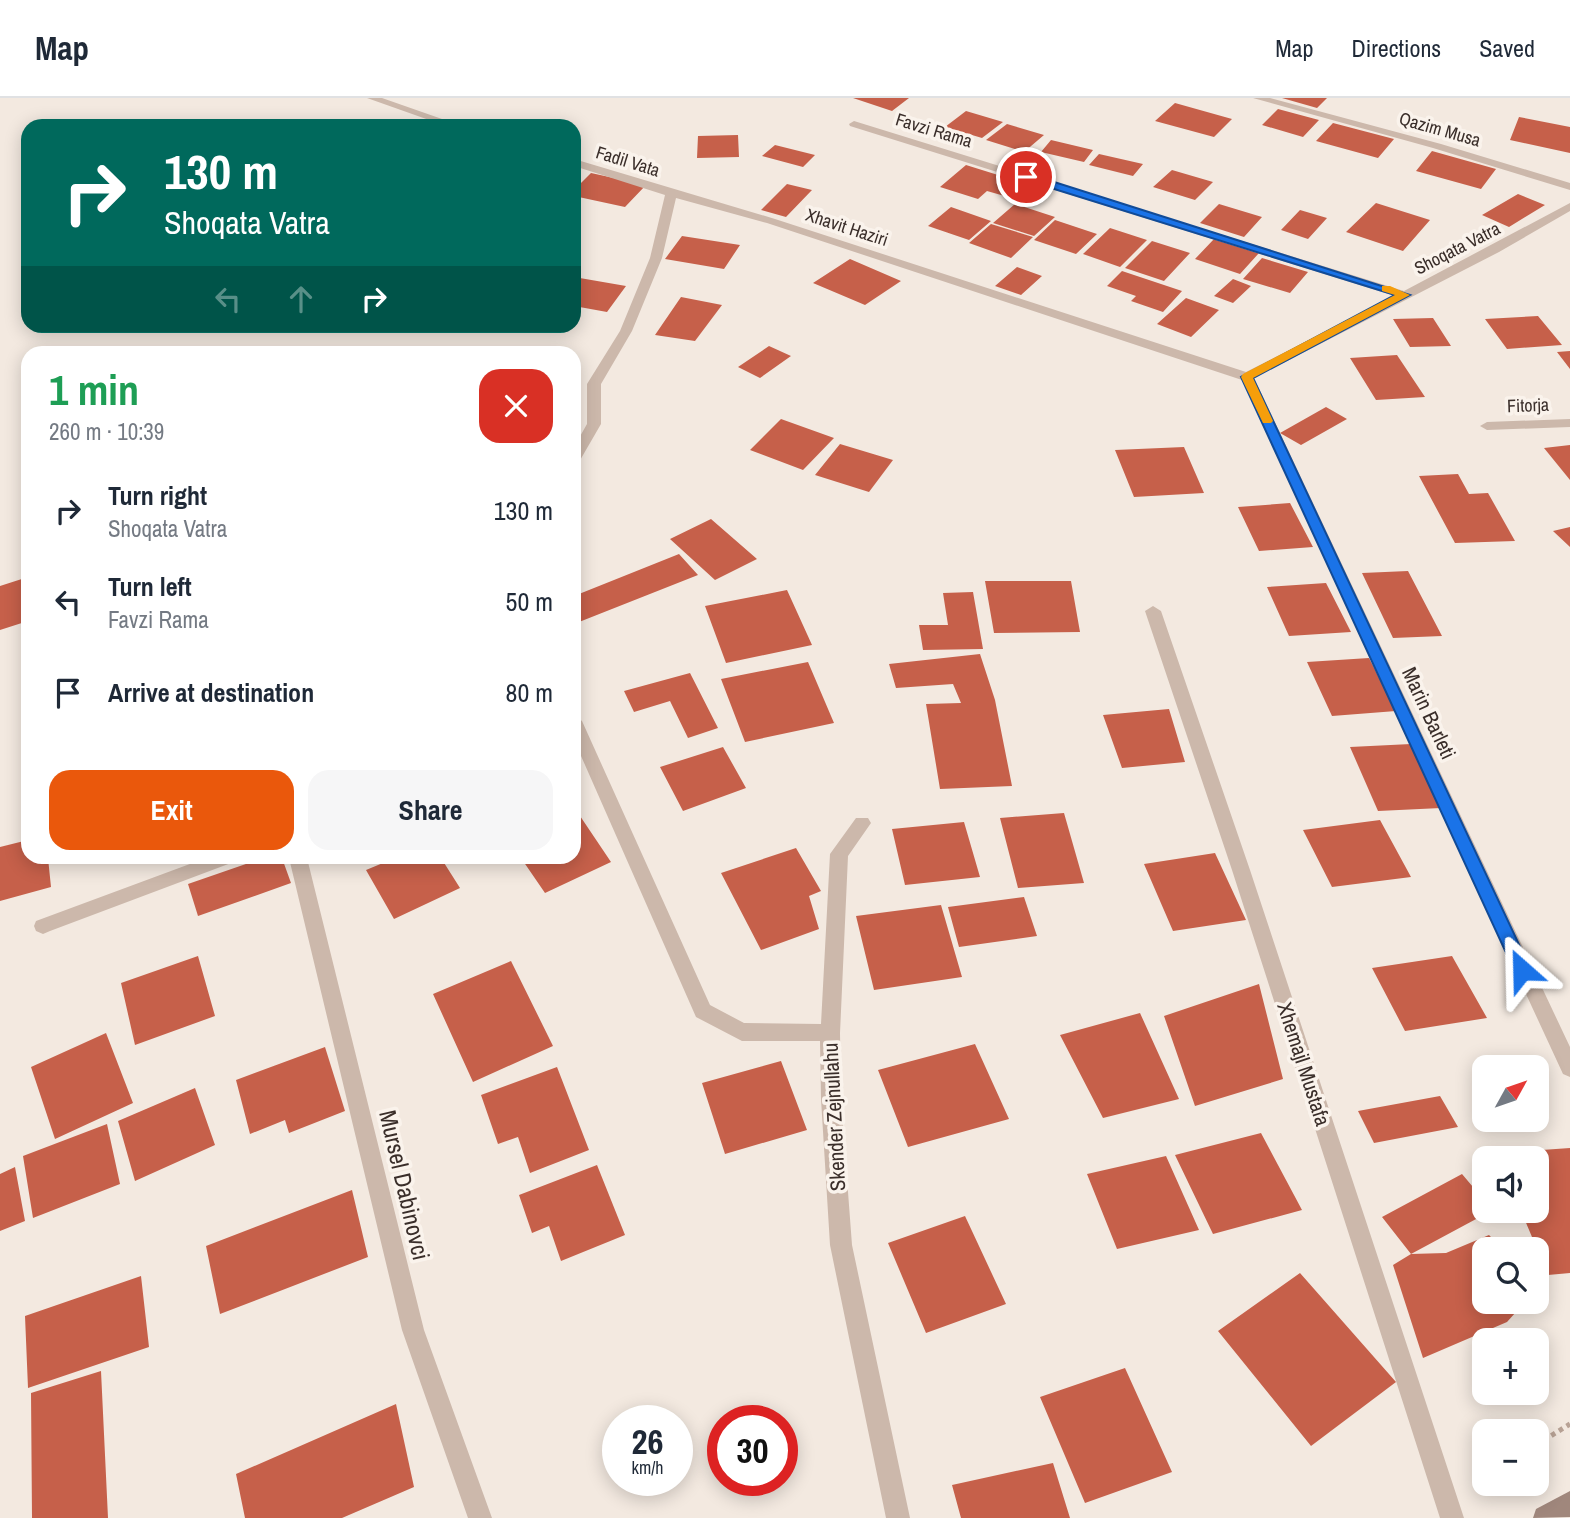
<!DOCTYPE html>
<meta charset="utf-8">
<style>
:root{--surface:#fff;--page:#f6f6f7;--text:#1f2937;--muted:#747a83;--line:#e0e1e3;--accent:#ea580c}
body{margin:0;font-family:"Archivo Narrow",sans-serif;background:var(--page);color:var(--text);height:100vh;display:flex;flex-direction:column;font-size:26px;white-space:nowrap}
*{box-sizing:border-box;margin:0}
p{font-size:23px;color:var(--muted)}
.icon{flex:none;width:38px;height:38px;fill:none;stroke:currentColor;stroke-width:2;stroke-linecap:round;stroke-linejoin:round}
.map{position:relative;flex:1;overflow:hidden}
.sheet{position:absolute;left:21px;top:248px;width:560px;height:518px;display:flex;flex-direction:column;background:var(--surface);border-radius:21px;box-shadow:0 4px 18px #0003}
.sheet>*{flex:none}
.banner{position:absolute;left:21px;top:21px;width:560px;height:214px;border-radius:21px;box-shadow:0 4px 18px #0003;background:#00695c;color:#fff;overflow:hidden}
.needle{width:46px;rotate:50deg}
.buttons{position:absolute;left:1472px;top:957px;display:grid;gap:14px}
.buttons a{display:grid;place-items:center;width:77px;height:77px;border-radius:14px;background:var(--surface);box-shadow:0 4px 18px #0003;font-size:35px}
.speed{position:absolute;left:602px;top:1307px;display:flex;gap:14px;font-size:35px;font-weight:700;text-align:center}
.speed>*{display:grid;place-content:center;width:91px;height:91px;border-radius:50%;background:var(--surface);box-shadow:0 4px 18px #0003;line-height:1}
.speed small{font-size:18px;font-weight:400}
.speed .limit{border:10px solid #d22;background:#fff;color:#111}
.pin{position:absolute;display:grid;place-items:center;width:60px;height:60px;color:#fff;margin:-30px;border:4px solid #fff;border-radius:50%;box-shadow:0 2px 7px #0007}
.me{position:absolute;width:77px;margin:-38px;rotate:335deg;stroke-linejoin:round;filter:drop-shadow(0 0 5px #0008)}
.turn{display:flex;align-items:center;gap:24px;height:147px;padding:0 28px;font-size:32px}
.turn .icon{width:91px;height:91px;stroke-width:2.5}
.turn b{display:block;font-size:49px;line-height:60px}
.lanes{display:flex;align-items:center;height:66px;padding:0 28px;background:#0003;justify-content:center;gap:35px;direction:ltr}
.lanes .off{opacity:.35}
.round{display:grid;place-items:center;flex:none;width:74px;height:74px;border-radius:21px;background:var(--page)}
.headline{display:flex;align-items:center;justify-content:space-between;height:119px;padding:0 28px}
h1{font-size:42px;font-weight:800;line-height:52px;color:#1e9e55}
.primary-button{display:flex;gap:14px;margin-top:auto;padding:14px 28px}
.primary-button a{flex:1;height:80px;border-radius:21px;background:var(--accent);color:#fff;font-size:28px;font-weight:800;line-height:80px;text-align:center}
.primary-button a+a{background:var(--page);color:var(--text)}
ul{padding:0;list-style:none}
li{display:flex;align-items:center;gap:21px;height:91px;padding:0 28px}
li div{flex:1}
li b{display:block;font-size:26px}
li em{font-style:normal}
header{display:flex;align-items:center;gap:42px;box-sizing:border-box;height:98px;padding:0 35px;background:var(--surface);border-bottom:2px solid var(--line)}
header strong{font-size:33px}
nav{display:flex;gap:38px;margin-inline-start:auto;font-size:24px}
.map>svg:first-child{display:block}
.building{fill:#c6604a}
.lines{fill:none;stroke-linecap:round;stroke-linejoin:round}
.path{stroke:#b8a295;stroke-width:5;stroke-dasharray:4.5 4.5;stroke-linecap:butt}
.minor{fill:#ccb8ab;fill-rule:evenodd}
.secondary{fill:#a0877c;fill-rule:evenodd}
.route{fill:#1a73e8;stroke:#114b97;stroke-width:2}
.slow{fill:#f59e0b}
.labels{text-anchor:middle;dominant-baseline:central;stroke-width:7;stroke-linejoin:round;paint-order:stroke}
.far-street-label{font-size:18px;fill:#3a2e2a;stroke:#faf3ec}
.street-label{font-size:21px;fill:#3a2e2a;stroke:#faf3ec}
.near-street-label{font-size:24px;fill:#3a2e2a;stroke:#faf3ec}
</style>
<header>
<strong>Map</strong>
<nav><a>Map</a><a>Directions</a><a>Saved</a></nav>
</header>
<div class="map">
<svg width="1570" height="1420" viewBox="0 0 1570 1420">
<rect width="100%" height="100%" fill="#f3e9e0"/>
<!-- building -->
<path class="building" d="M853 0H909L892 13Z
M1282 0H1327L1317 10Z
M1175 5 1232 21 1214 39 1155 23Z
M1278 11 1319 22 1303 39 1262 27Z
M966 13 1003 24 982 40 945 29Z
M1519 19 1570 29V55L1510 42Z
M1333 25 1394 41 1378 60 1316 43Z
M1007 26 1044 37 1024 54 986 42Z
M738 37 739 59 697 60 698 38Z
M1051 42 1093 52 1084 64 1041 54Z
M775 47 815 57 803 69 762 58Z
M1432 53 1496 71 1481 91 1416 73Z
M1099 56 1143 66 1133 78 1089 67Z
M966 67 1024 85 1008 99 987 93 978 101 940 89Z
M1172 72 1213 84 1195 102 1153 89Z
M591 75 646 87 625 109 574 98V92Z
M787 86 812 92 786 119 761 112Z
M1518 96 1545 107 1509 129 1482 117Z
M1376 105 1430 122 1403 153 1346 134Z
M1015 106 1055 119 1034 138 993 125Z
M1219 106 1262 119 1244 139 1200 125Z
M951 109 991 123 969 142 928 128Z
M1300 112 1327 120 1308 141 1281 132Z
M1055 122 1097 136 1076 156 1034 142Z
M991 126 1033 139 1011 160 969 145Z
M1110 130 1147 142 1120 169 1083 156Z
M682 138 740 147 724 171 665 161Z
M1214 141 1259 155 1240 176 1195 161Z
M1152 143 1190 155 1164 183 1125 170Z
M1262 160 1308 174 1290 195 1243 181Z
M850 161 901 183 865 207 813 185Z
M1017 169 1042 178 1021 197 995 188Z
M1122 173 1182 193 1163 214 1131 203 1136 198 1107 188Z
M574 179 626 188 607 214 574 208Z
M1233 181 1251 188 1233 205 1214 198Z
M681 199 722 207 695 243 655 237Z
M1186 200 1219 212 1191 239 1157 226Z
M1538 218 1562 247 1507 251 1485 221Z
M1433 220 1451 248 1410 249 1393 221Z
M769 248 791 258 760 280 738 269Z
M1570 253V271L1557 254Z
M1397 257 1425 299 1376 302 1350 260Z
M1326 309 1347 321 1301 347 1280 335Z
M781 321 834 340 803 372 750 352Z
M840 346 893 362 869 394 815 377Z
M1570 347V382L1544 350Z
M1184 349 1204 395 1134 399 1115 352Z
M1458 376 1469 396 1488 395 1515 443 1455 445 1419 378Z
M1290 405 1313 449 1259 453 1238 409Z
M711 421 757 461 715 482 670 441Z
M1570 429V449L1553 433Z
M679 456 698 477 574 526V498Z
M1408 473 1442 538 1393 540 1362 475Z
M28 479V523L0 532V488Z
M985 483H1071L1080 534 994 535Z
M1326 485 1351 534 1289 538 1267 489Z
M787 492 812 547 726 565 705 508Z
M973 494 983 551 923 552 919 527H948L943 495Z
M980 556 995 602 1012 688 940 691 926 606 961 605 953 586 896 590 889 566Z
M1369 560 1396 613 1332 618 1307 564Z
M808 564 834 625 745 644 721 581Z
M690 575 718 630 688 640 670 603 634 614 624 593Z
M1169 611 1185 664 1122 670 1103 617Z
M1411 646 1441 710 1378 713 1350 649Z
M723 649 746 690 683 713 660 669Z
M576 712 611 764 545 795 521 760H574Z
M1064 715 1084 785 1018 790 1000 720Z
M1380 722 1411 779 1332 789 1303 732Z
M964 724 980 779 905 787 892 731Z
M28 742V760H48L51 789 0 803V749Z
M796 750 821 793 809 798 819 831 761 852 721 775Z
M1215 755 1246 822 1173 833 1144 766Z
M263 760H282L291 785 198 818 188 786Z
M395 760H441L460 790 394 821 366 772Z
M1024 799 1037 838 959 849 948 809Z
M941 807 962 879 874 892 856 818Z
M198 858 215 918 135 947 121 885Z
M1452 858 1487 920 1405 933 1372 870Z
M511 863 553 948 473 984 433 896Z
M1259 886 1283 981 1195 1008 1164 918Z
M1140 915 1179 1001 1103 1020 1060 937Z
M106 935 133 1005 55 1041 31 969Z
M975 946 1009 1021 908 1049 878 972Z
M325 949 345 1013 289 1035 285 1022 250 1036 236 982Z
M781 963 807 1032 725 1056 702 985Z
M557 969 589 1052 530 1075 518 1039 498 1046 481 997Z
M195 990 215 1047 135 1083 118 1023Z
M1440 998 1458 1029 1374 1045 1358 1013Z
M107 1026 120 1086 33 1120 23 1058Z
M1261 1035 1302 1112 1213 1136 1175 1057Z
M1570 1050V1175L1548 1177 1521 1113H1536V1060H1499L1497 1055Z
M1166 1058 1199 1132 1117 1151 1087 1076Z
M597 1067 625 1137 561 1163 549 1128 532 1135 519 1097Z
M15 1069 25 1123 0 1133V1076Z
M1462 1076 1484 1102V1113H1491L1411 1156 1382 1119Z
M352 1092 368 1159 220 1216 206 1148Z
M965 1118 1006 1206 926 1235 888 1145Z
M1489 1137 1504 1152H1484V1204H1525L1507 1224 1423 1260 1393 1167 1411 1156 1446 1155Z
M1300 1175 1396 1284 1311 1348 1218 1233Z
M141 1178 149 1249 28 1290 25 1218Z
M1125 1270 1172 1374 1085 1405 1040 1299Z
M101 1273 108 1420H32L31 1295Z
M396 1306 414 1389 342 1420H245L236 1376Z
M1053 1365 1070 1420H961L952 1387Z"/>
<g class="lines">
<!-- path -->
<path class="path" d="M1536 1347 1570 1326"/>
<!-- minor -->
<path class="minor" d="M367 0H382L462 28H446Z
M1253 0H1270L1441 46 1570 85V92L1433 50Z
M854 23 1404 193 1570 105V113L1499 154 1254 280 1570 949V979L1563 976 1242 282 767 125 676 100 662 160 632 233 601 286V326L579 364 574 365V349L587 326V286L620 233 650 160 665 97 574 68V61L775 121 1246 274 1395 198 850 28 849 26Z
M1570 321V329L1487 332 1480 328 1487 324Z
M1153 508 1161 513 1250 772 1464 1420H1440L1232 772 1145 513Z
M574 617 582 623 710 907 744 925 821 926 830 756 856 720H868L871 725 848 758 840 935 841 1001 852 1147 910 1420H886L830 1147 821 1001 820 943H742L696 919 574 642Z
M206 760H234L231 765 50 833 43 836 36 833 34 828 36 823Z
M289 760H307L424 1232 492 1420H468L402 1232Z"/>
<!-- secondary -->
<path class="secondary" d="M1570 1393V1419L1533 1420 1536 1411Z"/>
</g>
<!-- route -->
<path class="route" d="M1022 76H1029L1410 197 1253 280 1531 872 1528 878 1522 880 1516 878 1514 872 1241 279 1395 197 1022 81Z"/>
<!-- slow -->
<path class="slow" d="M1382 188H1390L1410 197 1253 280 1273 323 1271 325H1263L1241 279 1243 276 1395 197 1382 193Z"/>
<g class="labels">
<!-- far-street labels -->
<g class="far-street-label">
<text transform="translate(1440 31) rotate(16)">Qazim Musa</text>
<text transform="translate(934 32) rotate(17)">Favzi Rama</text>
<text transform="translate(628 63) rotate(17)">Fadil Vata</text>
<text transform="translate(847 129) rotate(18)">Xhavit Haziri</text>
<text transform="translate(1457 150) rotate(-27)">Shoqata Vatra</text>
<text transform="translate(1528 307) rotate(-2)">Fitorja</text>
</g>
<!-- street labels -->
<g class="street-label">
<text transform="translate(1429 615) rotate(65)">Marin Barleti</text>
<text transform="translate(1304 966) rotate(72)">Xhemajl Mustafa</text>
<text transform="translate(834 1019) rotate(-93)">Skender Zejnullahu</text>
</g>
<!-- near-street labels -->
<g class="near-street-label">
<text transform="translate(405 1087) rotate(77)">Mursel Dabinovci</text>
</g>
</g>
</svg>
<div class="buttons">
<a><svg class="needle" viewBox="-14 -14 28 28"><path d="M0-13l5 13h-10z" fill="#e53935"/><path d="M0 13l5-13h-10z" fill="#747a83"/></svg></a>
<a><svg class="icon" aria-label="sound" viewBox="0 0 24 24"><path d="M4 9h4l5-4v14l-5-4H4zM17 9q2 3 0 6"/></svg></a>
<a><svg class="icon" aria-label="search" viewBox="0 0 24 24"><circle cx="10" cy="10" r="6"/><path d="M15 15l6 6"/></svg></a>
<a>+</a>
<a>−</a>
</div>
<div class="speed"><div>26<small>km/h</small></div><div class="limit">30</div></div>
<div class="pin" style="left:1026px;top:79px;background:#d93025"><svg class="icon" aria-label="arrive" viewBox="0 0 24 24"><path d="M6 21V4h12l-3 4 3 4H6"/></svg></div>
<svg class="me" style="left:1522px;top:872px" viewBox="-20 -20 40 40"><path d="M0-17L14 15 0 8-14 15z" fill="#1a73e8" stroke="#fff" stroke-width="4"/></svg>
<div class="banner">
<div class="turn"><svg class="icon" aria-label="right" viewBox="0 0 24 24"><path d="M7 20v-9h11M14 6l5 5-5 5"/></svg><div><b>130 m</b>Shoqata Vatra</div></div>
<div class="lanes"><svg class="icon off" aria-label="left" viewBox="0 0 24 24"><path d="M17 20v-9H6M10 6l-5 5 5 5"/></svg><svg class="icon off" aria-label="ahead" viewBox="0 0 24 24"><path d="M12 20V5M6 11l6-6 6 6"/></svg><svg class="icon" aria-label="right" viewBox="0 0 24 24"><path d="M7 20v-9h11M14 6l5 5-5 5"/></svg></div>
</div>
<section class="sheet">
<div class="headline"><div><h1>1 min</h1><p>260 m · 10:39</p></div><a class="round" style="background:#d93025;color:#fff"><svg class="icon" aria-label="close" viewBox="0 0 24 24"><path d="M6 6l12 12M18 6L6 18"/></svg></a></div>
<ul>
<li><svg class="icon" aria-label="right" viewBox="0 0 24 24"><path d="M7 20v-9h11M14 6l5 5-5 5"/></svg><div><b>Turn right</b><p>Shoqata Vatra</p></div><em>130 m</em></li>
<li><svg class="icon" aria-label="left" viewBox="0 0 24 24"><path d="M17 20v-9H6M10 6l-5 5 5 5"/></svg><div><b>Turn left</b><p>Favzi Rama</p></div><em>50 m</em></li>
<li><svg class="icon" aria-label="arrive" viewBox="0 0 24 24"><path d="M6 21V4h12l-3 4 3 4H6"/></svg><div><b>Arrive at destination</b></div><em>80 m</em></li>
</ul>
<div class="primary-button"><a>Exit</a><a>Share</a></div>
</section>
</div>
